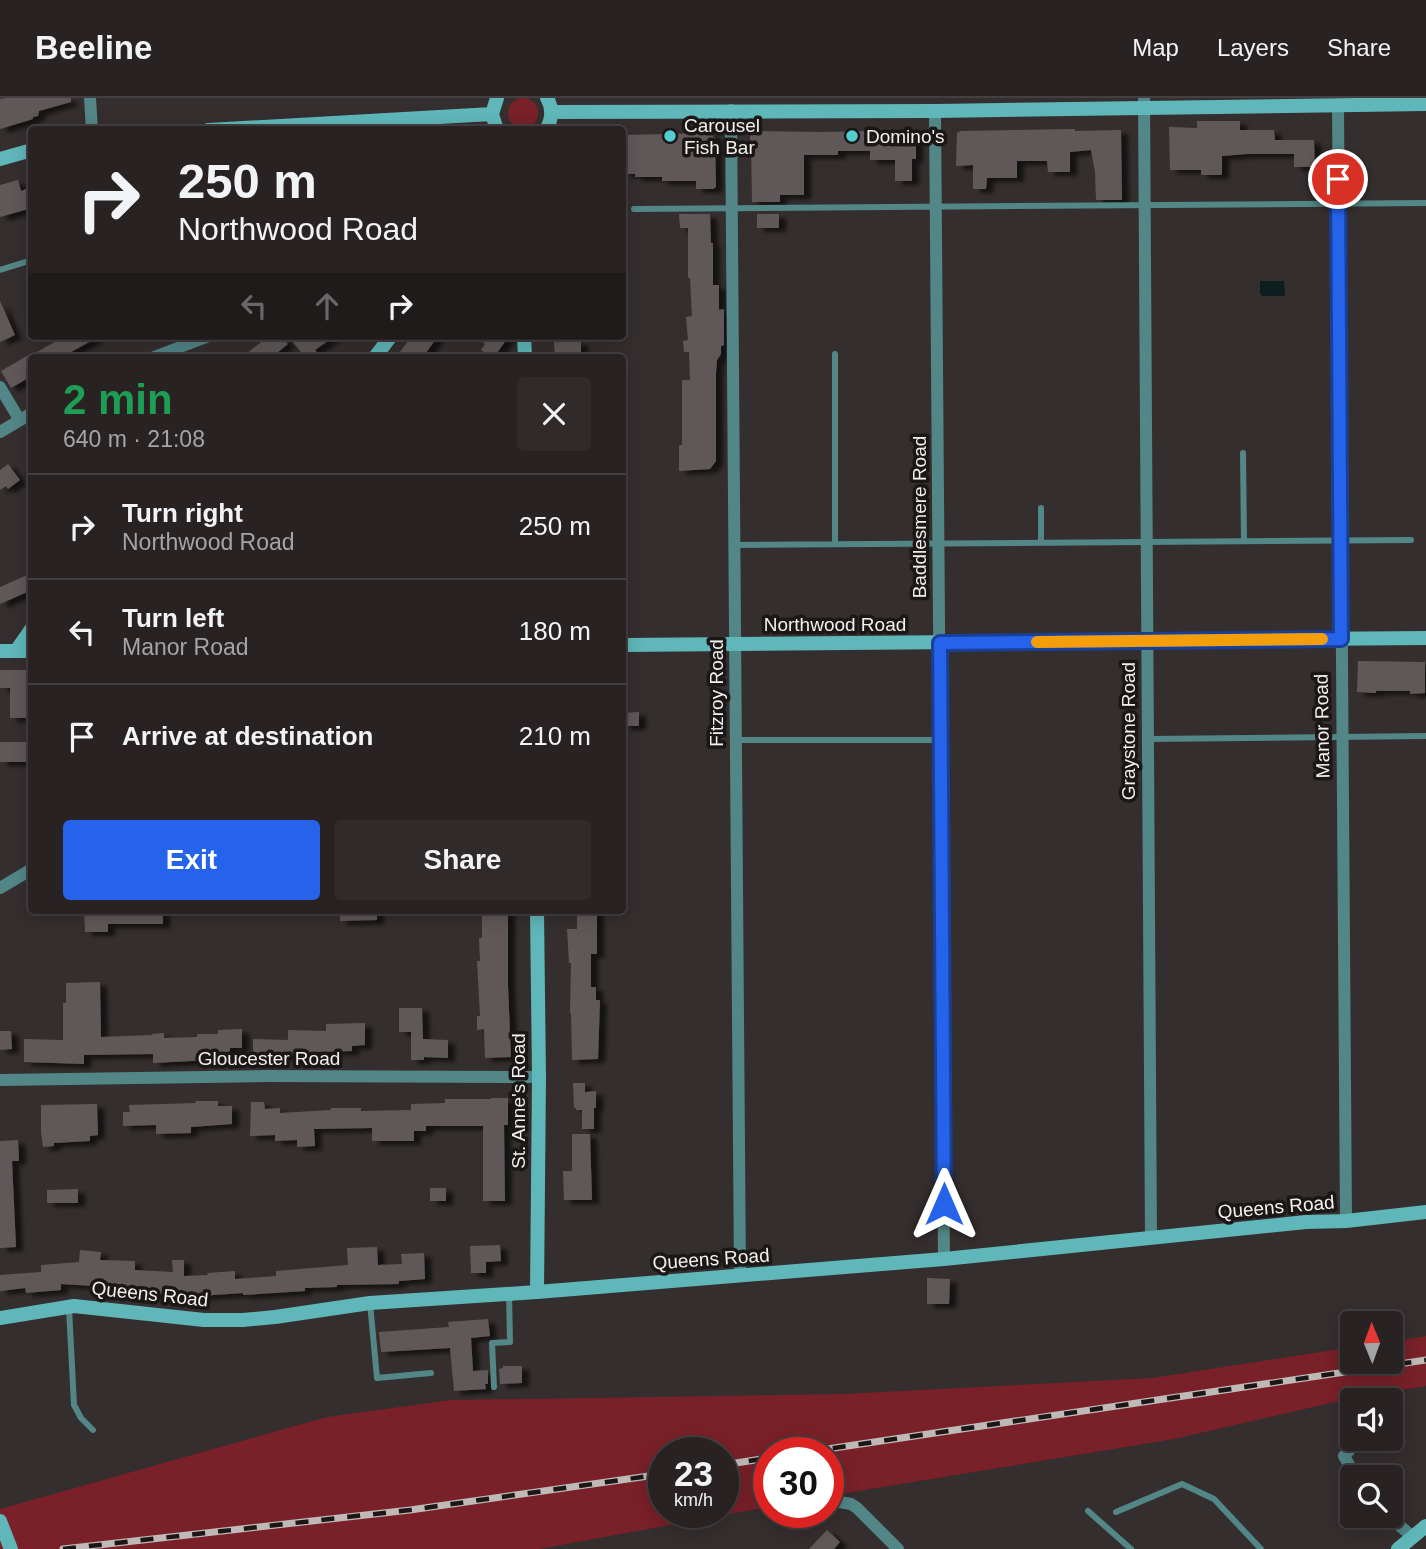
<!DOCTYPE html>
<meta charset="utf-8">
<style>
:root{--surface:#282222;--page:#302a2a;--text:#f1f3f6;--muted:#a5a4a5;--line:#443f40;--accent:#2563eb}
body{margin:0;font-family:Helvetica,sans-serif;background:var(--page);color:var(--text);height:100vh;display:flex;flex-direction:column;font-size:26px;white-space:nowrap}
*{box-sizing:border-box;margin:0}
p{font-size:23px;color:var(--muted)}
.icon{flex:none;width:38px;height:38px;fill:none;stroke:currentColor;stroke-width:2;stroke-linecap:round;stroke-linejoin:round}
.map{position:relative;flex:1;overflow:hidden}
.drawer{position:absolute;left:28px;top:256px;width:598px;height:560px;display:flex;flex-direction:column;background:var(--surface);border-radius:7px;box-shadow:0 4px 18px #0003,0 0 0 2px var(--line)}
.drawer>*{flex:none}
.guide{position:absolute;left:28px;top:28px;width:598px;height:214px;border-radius:7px;box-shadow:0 4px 18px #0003,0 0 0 2px var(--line);background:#282222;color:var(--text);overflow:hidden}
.needle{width:46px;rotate:359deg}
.buttons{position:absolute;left:1340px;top:1213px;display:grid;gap:14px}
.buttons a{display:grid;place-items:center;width:63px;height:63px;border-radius:7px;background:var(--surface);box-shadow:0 4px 18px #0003,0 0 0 2px var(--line);font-size:35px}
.speed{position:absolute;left:648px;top:1339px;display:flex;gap:14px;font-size:35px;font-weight:700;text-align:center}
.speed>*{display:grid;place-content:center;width:91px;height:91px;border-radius:50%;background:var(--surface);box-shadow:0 4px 18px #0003,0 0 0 2px var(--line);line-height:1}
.speed small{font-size:18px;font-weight:400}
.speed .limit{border:10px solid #d22;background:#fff;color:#111}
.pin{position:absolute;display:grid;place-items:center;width:60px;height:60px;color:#fff;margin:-30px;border:4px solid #fff;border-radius:50%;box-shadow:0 2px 7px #0007}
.me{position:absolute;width:77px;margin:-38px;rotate:0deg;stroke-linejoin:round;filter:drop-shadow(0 0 5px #0008)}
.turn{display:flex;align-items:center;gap:24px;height:147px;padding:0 35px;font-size:32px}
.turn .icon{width:91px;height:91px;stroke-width:2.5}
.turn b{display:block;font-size:49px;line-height:60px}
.lanes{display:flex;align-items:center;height:66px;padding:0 35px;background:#0003;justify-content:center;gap:35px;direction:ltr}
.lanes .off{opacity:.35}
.round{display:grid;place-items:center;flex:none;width:74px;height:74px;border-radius:7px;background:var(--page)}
.summary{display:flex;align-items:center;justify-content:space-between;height:119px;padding:0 35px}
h1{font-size:42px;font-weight:700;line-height:52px;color:#1e9e55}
.action{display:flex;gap:14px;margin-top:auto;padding:14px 35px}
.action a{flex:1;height:80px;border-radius:7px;background:var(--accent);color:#fff;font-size:28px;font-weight:700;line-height:80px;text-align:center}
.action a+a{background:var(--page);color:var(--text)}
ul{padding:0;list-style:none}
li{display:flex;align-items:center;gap:21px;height:105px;padding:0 35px;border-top:2px solid var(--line)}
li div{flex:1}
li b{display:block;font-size:26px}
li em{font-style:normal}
header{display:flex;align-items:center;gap:42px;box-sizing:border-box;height:98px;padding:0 35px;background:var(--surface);border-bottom:2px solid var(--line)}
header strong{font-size:33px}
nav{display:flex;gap:38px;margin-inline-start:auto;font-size:24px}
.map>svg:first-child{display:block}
.green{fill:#792028;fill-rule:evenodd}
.water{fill:#0c1f1f}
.building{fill:#615958;filter:url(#shadow)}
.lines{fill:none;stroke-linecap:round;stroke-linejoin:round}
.lane{stroke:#528687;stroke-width:6}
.street{stroke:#528687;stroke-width:12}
.secondary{stroke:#5fb7b9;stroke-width:14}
.rail-casing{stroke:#bfb9b8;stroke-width:7}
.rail{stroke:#1b1717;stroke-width:4.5;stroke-dasharray:13;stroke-linecap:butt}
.route-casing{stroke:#184099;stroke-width:18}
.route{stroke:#2563eb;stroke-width:12}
.slow{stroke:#f59e0b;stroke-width:12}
.poi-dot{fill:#52cdd0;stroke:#1b1717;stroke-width:2.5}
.labels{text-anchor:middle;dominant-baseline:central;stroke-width:7;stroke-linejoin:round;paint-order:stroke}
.poi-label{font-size:19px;fill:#f4efee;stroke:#1b1717;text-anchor:start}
.street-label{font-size:19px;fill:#f4efee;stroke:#1b1717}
</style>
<header>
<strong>Beeline</strong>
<nav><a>Map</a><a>Layers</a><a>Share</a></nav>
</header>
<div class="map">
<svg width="1426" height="1451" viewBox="0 0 1426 1451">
<defs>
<filter id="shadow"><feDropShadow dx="7" dy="4" stdDeviation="2" flood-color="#0009"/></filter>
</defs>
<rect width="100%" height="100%" fill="#352e2e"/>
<!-- green -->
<path class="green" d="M508 15a15 15 0 1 1 30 0a15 15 0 1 1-30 0Z
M1426 1238V1288L1348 1301 1174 1341 828 1398V1354H768V1409L539 1451H0V1411L327 1319 451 1302 843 1296 1152 1280 1353 1249V1264H1391V1244ZM663 1354H723V1414H663Z"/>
<!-- water -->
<path class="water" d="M1260 183H1284L1285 198H1262L1260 195Z"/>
<!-- building -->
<path class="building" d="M6 0H71V4L39 13 38 18 33 19V21L0 31V1Z
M1197 23H1240V32H1274L1275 42H1314L1315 69H1294V56H1247L1222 58V77H1201V72H1170L1169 29 1197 30Z
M1072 31H1075V33L1121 32 1122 102H1096L1095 74 1091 52 1070 54V74H1048L1047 63H1017V80H987L986 91H973V67L956 68 957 35 961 33Z
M916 32V61H912V83H895V62H870V53H838V57H804V97H780V104H752L751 46H750V33L822 34Z
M713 35V39H715L716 89 713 91H696V83H662V79H635V76H623V37Z
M18 82 21 93 32 89V110L0 119V87Z
M679 116H710L711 145H713V187H719V212L724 211V247L721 248V256L717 262 716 275V363L710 371 679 373V347H682V282H690L689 254H684L683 243 688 242 686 219 692 218 690 180H688V130H680Z
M757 116H779V130H757Z
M0 203 15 237 0 244Z
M65 238H100L62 259H32V278L11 290 1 273 32 255V257Z
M269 238H281L288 246 272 259H242Z
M288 238H335L315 252 321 259H305Z
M412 238H438L423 259H396Z
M474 238H509L494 259H490L481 252 485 246Z
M581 243V259H555L554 244Z
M8 366 20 382 8 391 6 388 0 392V372Z
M32 475V492L0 506V489Z
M1358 563 1425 564V595L1410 596V593H1376V595L1357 594Z
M0 572H32V620H10V590H0Z
M639 614V628H623V615Z
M0 644H32V664H0Z
M84 812H163V826H108V834H85Z
M340 812H377V822L340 823Z
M482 812H508V888L511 959 485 960 484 931 477 932V918H480L477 863H480L479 840H482Z
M577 812H597V856H591V889H596V902H600L598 961 572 962 571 915H570L571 865H569L567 831H577Z
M100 884 101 939 152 937V936L164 935V940L197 939V936H218V932L242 931V950H230V961L153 965V956L84 957V966L24 964V941L63 942V905H66V885Z
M399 910H422L423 941 448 942V960L424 959V962H411V934H399Z
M365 925V947L352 948V953L316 954V958H253V941L288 942V932L326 933V926Z
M0 933H11L12 951 0 952Z
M573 985H585V994L596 993V1010H594V1031H582V1012H576V1010H574Z
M491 1000H508V1027H504L505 1103H483V1028H426V1033H414V1043H372V1030L314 1031 315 1048 297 1049V1042L275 1043V1037L250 1038 251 1004H264L265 1011 280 1010V1015L331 1012V1010H361V1013L411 1012V1006L445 1005V1001H491Z
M195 1003H218V1008H232V1026L191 1029V1035L156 1036V1027L123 1028V1014H130L129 1007 196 1005Z
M97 1006 98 1037 90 1038V1043L54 1045V1048L43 1049 41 1033V1007Z
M572 1036H590L592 1102H564L563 1073H572Z
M18 1042 19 1063H12L16 1149 0 1150V1043Z
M430 1090H446V1103H430Z
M78 1091V1105H47V1092Z
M500 1147 501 1163 486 1164V1175H471L470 1148Z
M377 1149 378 1167 402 1166 401 1156 424 1155 425 1181 399 1183V1186L337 1187V1189L305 1190V1193L243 1197V1195L199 1198 200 1199 170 1200V1197L142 1195 143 1191 61 1186V1192L26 1195 25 1190 0 1193V1177L41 1174V1167L79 1164 80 1152 101 1154 100 1162 135 1163V1172L173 1174 172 1162H184V1178L208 1177 207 1175 235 1173V1181L276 1178V1173L348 1167 347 1150Z
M927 1180 950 1181 949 1206H927Z
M488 1221 490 1238 471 1240 473 1273 488 1272V1286H485L486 1291 454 1293 450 1250 381 1254 379 1234 449 1229 448 1224Z
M503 1268H522V1285L500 1286 499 1271 503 1270Z
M827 1432 840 1444 834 1451H809Z"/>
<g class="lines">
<!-- lane -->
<path class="lane" d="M634 111 1426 105
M0 172 32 162
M835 256V446
M1243 355 1244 443
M1041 410V444
M734 447 1411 442
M1148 641 1426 638
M736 642H940
M370 1205 377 1280 431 1275
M69 1210 74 1307 81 1320 93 1332
M494 1289 492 1245 510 1244 509 1196
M1088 1413 1131 1451
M1116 1414 1182 1386 1214 1401 1261 1451"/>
<!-- street -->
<path class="street" d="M90 0 92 32
M1144 0 1151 1140
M1338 7 1346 1123
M731 12 740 1178
M935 13 944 1161
M154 259 209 238
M0 289 19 321
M0 334 32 315
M0 790 32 771
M0 982 267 978 539 979
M1356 1379 1344 1358 1358 1343
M834 1403 851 1406 857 1410 898 1451
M1388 1418 1413 1439"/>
<!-- secondary -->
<path class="secondary" d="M497 0 492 16 497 32
M551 14 935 13 1426 6
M208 32 492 16
M546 32C552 22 553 10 547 0
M0 61 32 52
M524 238 525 259
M375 259 391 238
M623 547 1426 540
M0 553H32
M16 553 32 530
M537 1194 539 979 537 812
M0 1220 74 1208 204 1222H243L275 1219 370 1205 537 1194 944 1161 1306 1124 1346 1123 1426 1114
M0 1423 11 1451
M1398 1451 1426 1428"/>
<!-- rail casing -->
<g class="rail-casing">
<path id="rail" d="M807 1354 1426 1262
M723 1367 768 1360
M63 1451 410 1412 663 1376"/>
</g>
<!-- rail -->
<use href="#rail" class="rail"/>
</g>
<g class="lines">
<!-- route casing -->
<g class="route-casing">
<path id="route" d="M944 1106 940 545 1341 541 1338 81"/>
</g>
<!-- route -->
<use href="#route" class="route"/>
<!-- slow -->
<path class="slow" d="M1037 544 1322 541"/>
</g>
<!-- markers -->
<g class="poi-dot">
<circle cx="670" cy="38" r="7"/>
<circle cx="852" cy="38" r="7"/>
</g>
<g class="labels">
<!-- poi labels -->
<g class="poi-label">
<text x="684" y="27">Carousel<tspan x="684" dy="22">Fish Bar</tspan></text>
<text x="866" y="38">Domino's</text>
</g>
<!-- street labels -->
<g class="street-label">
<text transform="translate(919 419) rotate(-90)">Baddlesmere Road</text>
<text x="835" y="526">Northwood Road</text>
<text transform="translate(716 595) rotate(-90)">Fitzroy Road</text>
<text transform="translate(1322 628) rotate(-91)">Manor Road</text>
<text transform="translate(1128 633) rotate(-90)">Graystone Road</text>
<text x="269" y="960">Gloucester Road</text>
<text transform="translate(518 1003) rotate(-90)">St. Anne's Road</text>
<text transform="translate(1276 1109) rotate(-5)">Queens Road</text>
<text transform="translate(711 1161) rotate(-4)">Queens Road</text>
<text transform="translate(150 1196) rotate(6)">Queens Road</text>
</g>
</g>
</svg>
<div class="buttons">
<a><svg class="needle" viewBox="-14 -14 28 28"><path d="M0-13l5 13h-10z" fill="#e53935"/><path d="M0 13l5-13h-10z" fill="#a5a4a5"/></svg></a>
<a><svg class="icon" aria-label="sound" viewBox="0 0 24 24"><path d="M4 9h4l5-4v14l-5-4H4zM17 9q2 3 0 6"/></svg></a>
<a><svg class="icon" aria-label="search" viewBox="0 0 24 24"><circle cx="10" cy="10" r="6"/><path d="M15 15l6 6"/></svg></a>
</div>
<div class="speed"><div>23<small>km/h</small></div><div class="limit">30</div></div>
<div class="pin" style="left:1338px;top:81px;background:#d93025"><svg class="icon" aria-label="arrive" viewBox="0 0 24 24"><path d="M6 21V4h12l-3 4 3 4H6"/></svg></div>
<svg class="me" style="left:944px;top:1106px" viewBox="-20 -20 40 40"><path d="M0-17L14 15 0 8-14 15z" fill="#2563eb" stroke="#fff" stroke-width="4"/></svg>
<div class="guide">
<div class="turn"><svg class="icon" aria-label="right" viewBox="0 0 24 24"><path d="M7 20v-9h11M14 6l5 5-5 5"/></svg><div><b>250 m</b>Northwood Road</div></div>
<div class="lanes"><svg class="icon off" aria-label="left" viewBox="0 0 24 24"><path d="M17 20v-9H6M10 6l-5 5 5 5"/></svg><svg class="icon off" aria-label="ahead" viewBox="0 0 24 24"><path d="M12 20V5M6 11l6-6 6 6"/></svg><svg class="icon" aria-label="right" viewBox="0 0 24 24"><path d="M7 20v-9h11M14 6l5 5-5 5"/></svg></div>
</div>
<section class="drawer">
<div class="summary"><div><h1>2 min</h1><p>640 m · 21:08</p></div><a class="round"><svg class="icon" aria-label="close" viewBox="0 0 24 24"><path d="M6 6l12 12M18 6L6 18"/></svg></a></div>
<ul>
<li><svg class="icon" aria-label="right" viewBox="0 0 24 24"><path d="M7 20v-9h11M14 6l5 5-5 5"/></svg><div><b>Turn right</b><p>Northwood Road</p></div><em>250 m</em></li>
<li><svg class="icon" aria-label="left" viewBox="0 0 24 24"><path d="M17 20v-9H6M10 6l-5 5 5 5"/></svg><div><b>Turn left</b><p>Manor Road</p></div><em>180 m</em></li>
<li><svg class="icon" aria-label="arrive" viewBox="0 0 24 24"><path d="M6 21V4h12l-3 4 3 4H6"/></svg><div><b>Arrive at destination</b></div><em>210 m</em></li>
</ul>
<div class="action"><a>Exit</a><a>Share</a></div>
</section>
</div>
